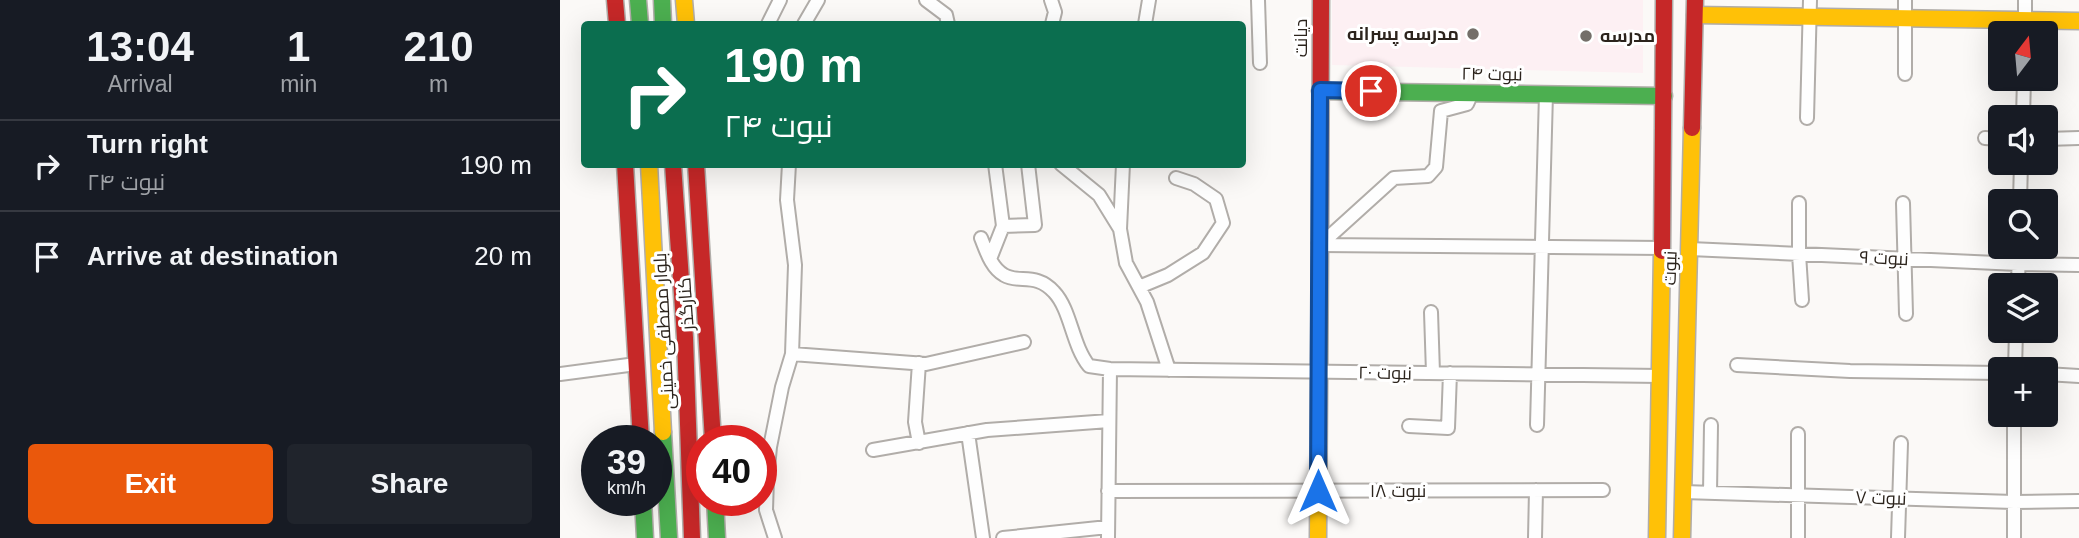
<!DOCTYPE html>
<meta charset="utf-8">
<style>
:root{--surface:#171b24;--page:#20242c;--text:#f1f3f6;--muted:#9ea1a6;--line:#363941;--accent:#ea580c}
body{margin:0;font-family:Helvetica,Cairo,sans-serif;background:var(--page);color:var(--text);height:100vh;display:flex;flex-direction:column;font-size:26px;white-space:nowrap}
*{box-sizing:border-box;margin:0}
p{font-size:23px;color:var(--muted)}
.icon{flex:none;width:38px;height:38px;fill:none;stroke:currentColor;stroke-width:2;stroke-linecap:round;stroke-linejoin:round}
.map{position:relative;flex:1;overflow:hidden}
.sheet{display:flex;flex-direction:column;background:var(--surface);width:560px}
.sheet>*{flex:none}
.guide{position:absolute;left:21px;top:21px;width:665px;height:147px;border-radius:7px;box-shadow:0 7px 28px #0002;background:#0b6e4f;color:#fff;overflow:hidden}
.needle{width:46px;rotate:16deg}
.controls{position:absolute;left:1428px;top:21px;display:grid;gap:14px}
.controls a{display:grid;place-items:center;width:70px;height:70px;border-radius:7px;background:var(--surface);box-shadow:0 7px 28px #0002;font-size:35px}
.speed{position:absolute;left:21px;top:425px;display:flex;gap:14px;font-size:35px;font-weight:700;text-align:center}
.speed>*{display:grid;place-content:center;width:91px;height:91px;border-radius:50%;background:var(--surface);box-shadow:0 7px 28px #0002;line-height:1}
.speed small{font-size:18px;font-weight:400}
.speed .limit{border:10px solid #d22;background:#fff;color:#111}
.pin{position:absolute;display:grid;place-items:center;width:60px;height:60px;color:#fff;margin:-30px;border:4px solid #fff;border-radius:50%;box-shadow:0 2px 7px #0007}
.me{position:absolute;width:77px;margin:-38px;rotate:0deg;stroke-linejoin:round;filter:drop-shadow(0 0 5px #0008)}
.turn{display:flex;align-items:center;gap:24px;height:147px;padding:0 28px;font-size:32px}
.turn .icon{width:91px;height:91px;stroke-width:2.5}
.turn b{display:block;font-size:49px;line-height:60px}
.eta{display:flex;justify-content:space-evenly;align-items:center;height:119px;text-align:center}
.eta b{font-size:42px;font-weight:600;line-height:49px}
.action{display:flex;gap:14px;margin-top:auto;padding:14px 28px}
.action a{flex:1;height:80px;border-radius:7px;background:var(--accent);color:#fff;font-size:28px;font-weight:600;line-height:80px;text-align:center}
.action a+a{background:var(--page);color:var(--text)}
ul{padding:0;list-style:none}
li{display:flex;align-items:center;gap:21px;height:91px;padding:0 28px;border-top:2px solid var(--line)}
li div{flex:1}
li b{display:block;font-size:26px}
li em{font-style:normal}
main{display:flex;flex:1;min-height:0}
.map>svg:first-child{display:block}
.education{fill:#fdf0f3}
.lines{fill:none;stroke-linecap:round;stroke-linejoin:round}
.street-casing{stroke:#b1ada9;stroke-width:16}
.fast-casing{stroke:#b1ada9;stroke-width:19}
.slow-casing{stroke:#b1ada9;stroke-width:19}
.jam-casing{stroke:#b1ada9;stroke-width:19}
.street{stroke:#fefefe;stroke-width:12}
.fast{stroke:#4caf50;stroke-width:16}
.slow{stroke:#ffc107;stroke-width:16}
.jam{stroke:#c62828;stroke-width:16}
.route-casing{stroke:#114b97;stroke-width:18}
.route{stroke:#1a73e8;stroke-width:12}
.poi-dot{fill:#746f69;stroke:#fff;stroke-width:2.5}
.labels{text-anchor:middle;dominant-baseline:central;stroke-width:6;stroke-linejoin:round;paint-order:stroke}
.poi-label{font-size:18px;font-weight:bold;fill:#2c241d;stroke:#fff;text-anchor:end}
.street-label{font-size:18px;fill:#2c241d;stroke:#fff}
</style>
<main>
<section class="sheet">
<div class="eta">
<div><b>13:04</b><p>Arrival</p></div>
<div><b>1</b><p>min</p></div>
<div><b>210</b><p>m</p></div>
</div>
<ul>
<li><svg class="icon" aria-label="right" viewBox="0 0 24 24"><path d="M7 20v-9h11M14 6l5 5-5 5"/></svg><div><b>Turn right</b><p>نبوت ۲۴</p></div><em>190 m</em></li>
<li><svg class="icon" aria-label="arrive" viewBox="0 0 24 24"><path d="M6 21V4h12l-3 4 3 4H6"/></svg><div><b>Arrive at destination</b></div><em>20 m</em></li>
</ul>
<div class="action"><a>Exit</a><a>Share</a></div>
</section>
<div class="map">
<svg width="1519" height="538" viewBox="0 0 1519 538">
<rect width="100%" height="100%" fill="#fbf9f7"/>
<!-- education -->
<path class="education" d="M772 0H1083V73L772 65Z"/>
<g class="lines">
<!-- street casing -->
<g class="street-casing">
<path id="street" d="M366 0 386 15 388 24
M491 0 495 12 492 24
M698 0 700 63
M1345 0V74
M208 24 220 0
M244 24 258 0
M585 24 589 0
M1465 33V0
M1463 117 1464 79
M1247 118 1250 0
M1425 138 1440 139
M1486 139 1519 138
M501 164 539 195 560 229 566 263 587 302 609 370
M1460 201 1461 163
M1239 203V254L1242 300
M1343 203 1346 314
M443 226 475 225 468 164
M560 229 563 164
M421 238C426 250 431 268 444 275 459 284 476 272 494 292 511 310 512 345 529 366L550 369 1101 376
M760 245 1103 248
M760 245 834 178 868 176 876 167 881 111 907 104 912 93
M1130 249 1458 264 1519 265
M430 259 443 226 435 164
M1458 285 1459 247
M579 287 608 275 643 253 663 223 656 199 634 184 616 178
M871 312 873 373
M232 354 366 364 464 342
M359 363 355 422 359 443
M1177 365 1290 371 1440 373
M1455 369 1456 331
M0 374 76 364
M1486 374 1519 376
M977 425 986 94
M849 426 888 428 890 373
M408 433 423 538
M313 450 427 430 549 421
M548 491 1043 490
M1123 492 1454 502 1519 501
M1150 493 1151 425
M215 538 206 510 207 478 210 447 222 387 232 354 235 265 227 200 229 164
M443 538 548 527
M548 538 550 369
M975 538 976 490
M1238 538V434
M1338 538 1341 443
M1454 538V415"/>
</g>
<!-- fast casing -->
<g class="fast-casing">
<path id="fast" d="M78 0 80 24
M102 0 103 24
M760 91 1104 96
M103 432 109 538
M83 500 85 538
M155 500 157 538"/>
</g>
<!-- slow casing -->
<g class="slow-casing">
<path id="slow" d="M124 0 126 24
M1135 15 1519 21
M89 164 103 432
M758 538 760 243
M1097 538 1102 251
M1122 538 1132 128"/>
</g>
<!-- jam casing -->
<g class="jam-casing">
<path id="jam" d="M55 0 57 24
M1132 128 1135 0
M65 164 81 441
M113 164 125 338 132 538
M136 164 153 441
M760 243 761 0
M1102 251 1104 0"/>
</g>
<!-- street -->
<use href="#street" class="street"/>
<!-- fast -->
<use href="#fast" class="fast"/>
<!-- slow -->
<use href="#slow" class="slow"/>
<!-- jam -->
<use href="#jam" class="jam"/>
</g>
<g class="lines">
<!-- route casing -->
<g class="route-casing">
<path id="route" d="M758 491 760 90 811 91"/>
</g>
<!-- route -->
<use href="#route" class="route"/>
</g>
<!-- markers -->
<g class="poi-dot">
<circle cx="913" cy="34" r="7"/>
<circle cx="1026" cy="36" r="7"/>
</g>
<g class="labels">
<!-- poi labels -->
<g class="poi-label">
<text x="899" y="34">مدرسه پسرانه</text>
<text x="1040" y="36" text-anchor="start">مدرسه</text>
</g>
<!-- street labels -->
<g class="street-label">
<text transform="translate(741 38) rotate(-90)">دیانت</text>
<text transform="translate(932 74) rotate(1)">نبوت ۲۴</text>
<text transform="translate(1324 258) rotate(3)">نبوت ۹</text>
<text transform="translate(1110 268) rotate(-88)">نبوت</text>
<text transform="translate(126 304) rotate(-94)">کنارگذر</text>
<text transform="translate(104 331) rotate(-93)">بلوار مصطفی خمینی</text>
<text transform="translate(825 373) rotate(1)">نبوت ۲۰</text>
<text x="838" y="491">نبوت ۱۸</text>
<text transform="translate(1321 498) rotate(2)">نبوت ۷</text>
</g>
</g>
</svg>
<div class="controls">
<a><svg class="needle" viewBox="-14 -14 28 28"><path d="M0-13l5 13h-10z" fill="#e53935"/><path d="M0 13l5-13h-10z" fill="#9ea1a6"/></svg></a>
<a><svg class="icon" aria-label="sound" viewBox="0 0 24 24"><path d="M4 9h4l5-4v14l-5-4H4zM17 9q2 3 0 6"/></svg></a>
<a><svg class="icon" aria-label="search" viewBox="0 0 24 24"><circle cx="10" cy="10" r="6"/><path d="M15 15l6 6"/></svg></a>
<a><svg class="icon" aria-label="layers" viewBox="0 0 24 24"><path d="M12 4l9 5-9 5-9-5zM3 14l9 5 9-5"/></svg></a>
<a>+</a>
</div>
<div class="speed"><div>39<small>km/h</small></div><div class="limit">40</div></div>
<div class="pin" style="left:811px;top:91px;background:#d93025"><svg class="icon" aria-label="arrive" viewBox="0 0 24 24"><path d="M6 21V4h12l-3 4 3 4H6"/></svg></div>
<svg class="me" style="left:758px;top:491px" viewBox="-20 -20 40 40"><path d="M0-17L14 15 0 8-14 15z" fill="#1a73e8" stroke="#fff" stroke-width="4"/></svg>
<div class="guide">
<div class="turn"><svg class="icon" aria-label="right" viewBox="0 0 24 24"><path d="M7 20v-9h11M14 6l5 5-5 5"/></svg><div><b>190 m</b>نبوت ۲۴</div></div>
</div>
</div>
</main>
